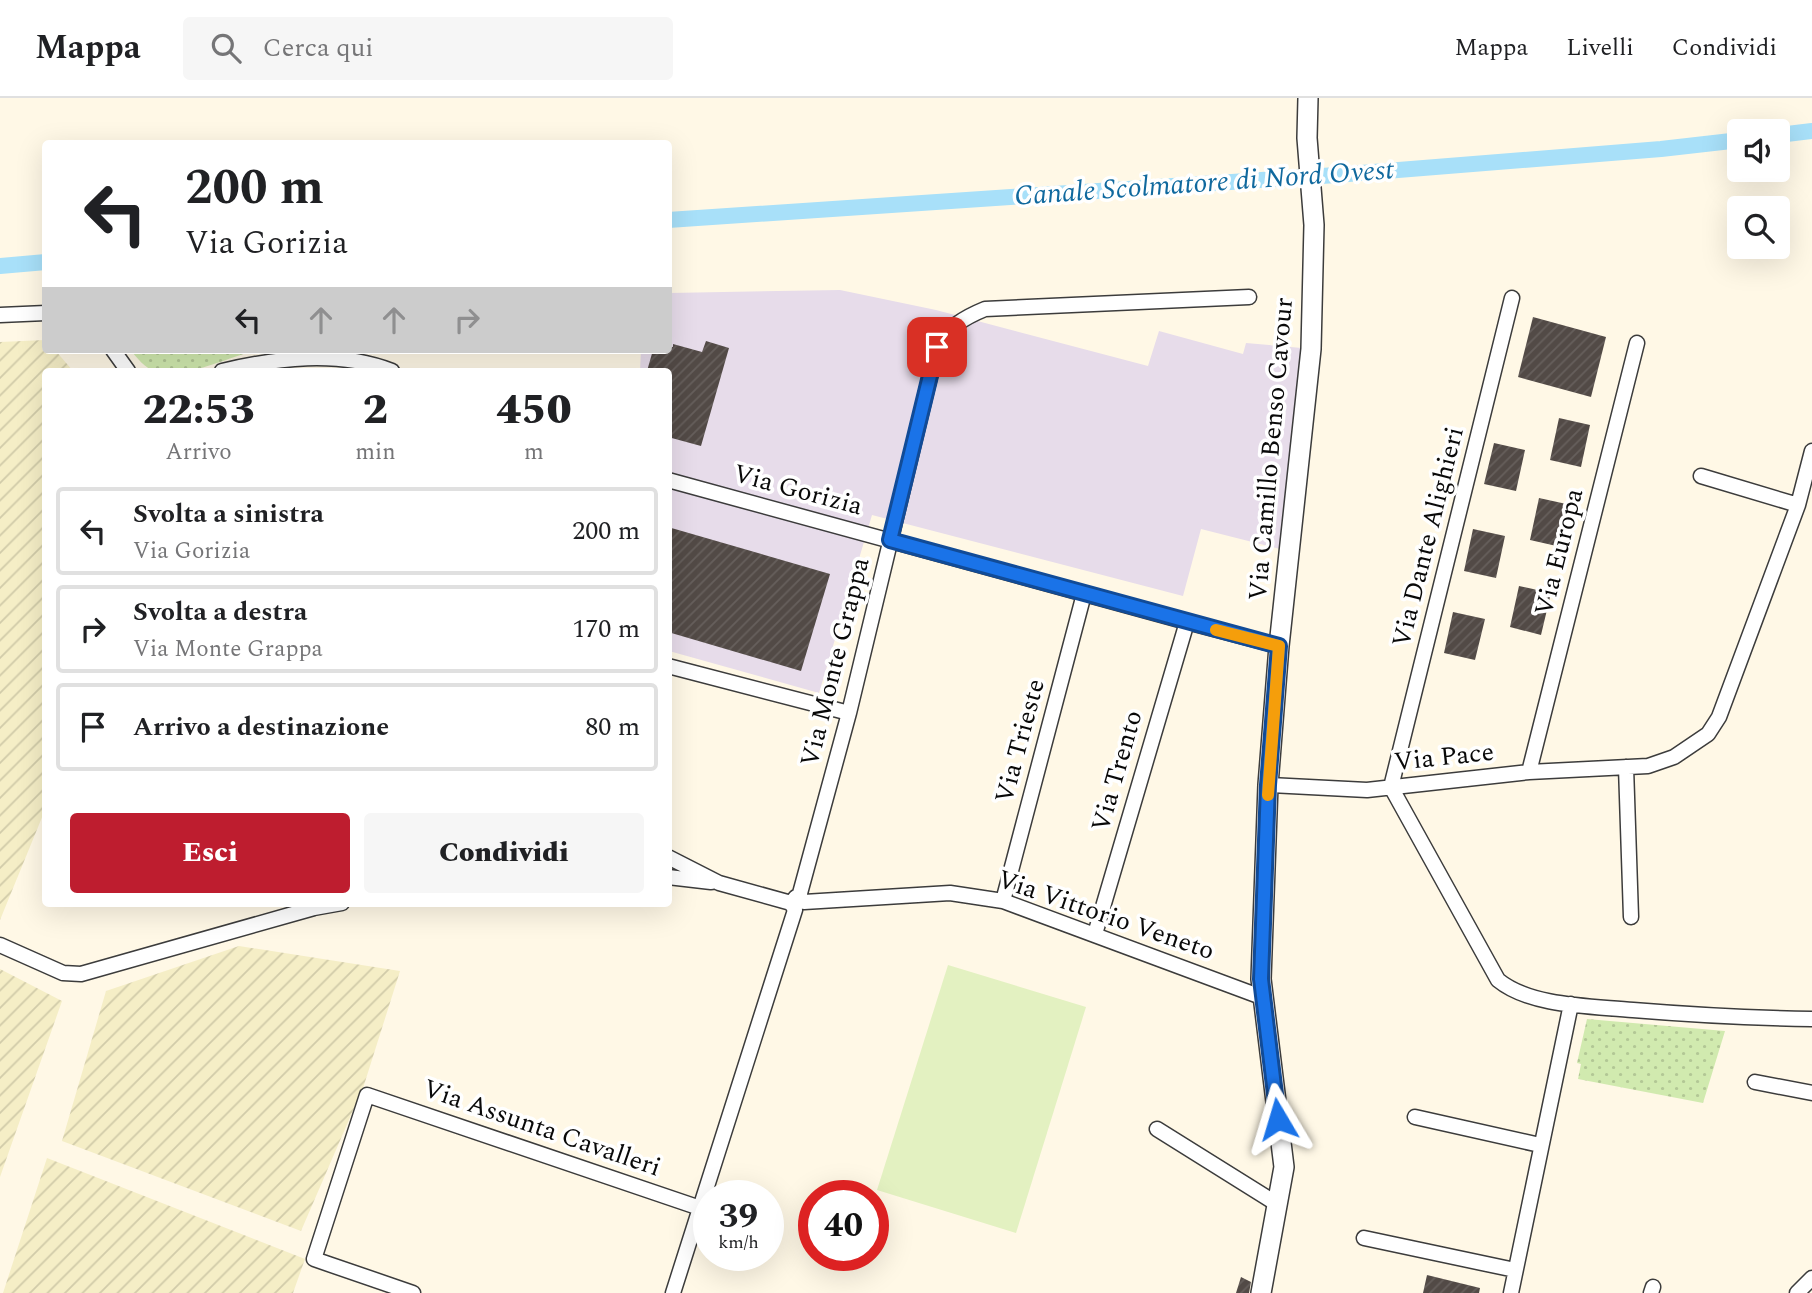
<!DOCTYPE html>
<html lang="it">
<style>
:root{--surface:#fff;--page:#f6f6f6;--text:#202124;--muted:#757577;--line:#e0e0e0;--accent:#be1d2f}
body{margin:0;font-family:Spectral,serif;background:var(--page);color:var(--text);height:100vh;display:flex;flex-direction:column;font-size:26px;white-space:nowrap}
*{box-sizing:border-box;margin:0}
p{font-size:23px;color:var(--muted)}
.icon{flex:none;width:38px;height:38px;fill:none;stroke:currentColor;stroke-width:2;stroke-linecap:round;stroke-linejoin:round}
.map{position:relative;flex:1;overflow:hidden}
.panel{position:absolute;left:42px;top:270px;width:630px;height:539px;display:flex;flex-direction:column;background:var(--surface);border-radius:7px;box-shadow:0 7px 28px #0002}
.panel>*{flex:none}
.banner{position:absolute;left:42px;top:42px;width:630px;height:214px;border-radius:7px;box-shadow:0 7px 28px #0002;background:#fff;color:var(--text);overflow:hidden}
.buttons{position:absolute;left:1727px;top:21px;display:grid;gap:14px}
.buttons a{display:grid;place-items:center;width:63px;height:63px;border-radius:7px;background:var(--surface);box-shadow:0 7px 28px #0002;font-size:35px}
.speed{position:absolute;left:693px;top:1082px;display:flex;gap:14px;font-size:35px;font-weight:700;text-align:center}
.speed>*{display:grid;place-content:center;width:91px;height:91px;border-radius:50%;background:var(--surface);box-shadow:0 7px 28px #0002;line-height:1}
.speed small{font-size:18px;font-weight:400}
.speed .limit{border:10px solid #d22;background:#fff;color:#111}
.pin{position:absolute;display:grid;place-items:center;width:60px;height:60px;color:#fff;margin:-30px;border-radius:14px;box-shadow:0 4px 10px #0006}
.me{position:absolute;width:77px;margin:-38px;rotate:353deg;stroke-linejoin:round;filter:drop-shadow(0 0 5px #0008)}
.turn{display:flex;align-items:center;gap:24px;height:147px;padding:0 28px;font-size:32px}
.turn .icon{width:91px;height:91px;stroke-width:2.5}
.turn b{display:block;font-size:49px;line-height:60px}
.lanes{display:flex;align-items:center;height:66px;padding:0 28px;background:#0003;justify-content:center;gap:35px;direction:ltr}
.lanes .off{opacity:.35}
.eta{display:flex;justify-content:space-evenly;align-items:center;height:119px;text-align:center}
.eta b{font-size:42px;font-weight:800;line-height:49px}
.button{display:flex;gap:14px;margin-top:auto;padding:14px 28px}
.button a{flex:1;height:80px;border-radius:7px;background:var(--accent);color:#fff;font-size:28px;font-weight:800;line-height:80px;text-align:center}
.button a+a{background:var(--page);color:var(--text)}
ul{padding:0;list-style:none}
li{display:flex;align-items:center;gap:21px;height:88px;margin:0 14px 10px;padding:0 14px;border:4px solid var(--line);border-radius:7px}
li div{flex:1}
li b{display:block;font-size:26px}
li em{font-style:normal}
header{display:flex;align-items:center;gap:42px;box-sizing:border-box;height:98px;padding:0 35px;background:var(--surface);border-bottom:2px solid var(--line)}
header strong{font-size:33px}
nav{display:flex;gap:38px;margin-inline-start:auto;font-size:24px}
.search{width:490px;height:63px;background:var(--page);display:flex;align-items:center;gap:18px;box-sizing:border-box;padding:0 24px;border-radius:7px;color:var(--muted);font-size:26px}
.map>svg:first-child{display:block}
.industrial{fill:#e7dcea}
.farmland{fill:url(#farmland-furrows)}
.park{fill:url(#park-dots)}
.pitch{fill:#e3f1c1}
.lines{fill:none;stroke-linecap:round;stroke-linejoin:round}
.canal{stroke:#a8e0f9;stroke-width:16}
.building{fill:url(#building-hatch)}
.minor-casing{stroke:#3c3c3c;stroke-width:17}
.tertiary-casing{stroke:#3c3c3c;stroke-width:22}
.minor{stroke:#fff;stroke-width:14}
.tertiary{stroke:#fff;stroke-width:19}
.route-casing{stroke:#114b97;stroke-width:18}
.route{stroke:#1a73e8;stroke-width:12}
.slow{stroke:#f59e0b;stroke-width:12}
.labels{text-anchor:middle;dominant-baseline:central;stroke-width:7;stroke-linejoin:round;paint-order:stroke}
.street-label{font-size:26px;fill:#090909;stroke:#fff}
.water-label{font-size:28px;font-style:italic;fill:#10699e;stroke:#fff}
</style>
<header>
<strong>Mappa</strong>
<div class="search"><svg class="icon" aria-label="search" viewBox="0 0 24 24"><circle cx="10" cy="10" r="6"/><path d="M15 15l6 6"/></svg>Cerca qui</div>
<nav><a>Mappa</a><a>Livelli</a><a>Condividi</a></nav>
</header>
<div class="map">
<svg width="1812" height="1195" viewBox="0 0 1812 1195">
<defs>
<pattern id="farmland-furrows" width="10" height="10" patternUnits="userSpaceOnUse" patternTransform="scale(1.75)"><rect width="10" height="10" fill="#f5eec6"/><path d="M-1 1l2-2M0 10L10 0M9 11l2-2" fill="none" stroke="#d1cba9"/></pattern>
<pattern id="park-dots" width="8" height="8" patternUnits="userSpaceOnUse" patternTransform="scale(1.75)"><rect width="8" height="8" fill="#d1eaaf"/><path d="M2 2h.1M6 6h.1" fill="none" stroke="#b2c795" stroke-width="1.8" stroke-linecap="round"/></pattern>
<pattern id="building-hatch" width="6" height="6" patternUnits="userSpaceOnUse" patternTransform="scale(1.75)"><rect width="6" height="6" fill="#524a46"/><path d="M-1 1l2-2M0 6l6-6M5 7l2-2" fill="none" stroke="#665f5c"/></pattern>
</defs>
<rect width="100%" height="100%" fill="#fff8e6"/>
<!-- industrial -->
<path class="industrial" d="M840 192 936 212 1148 268 1159 233 1243 256 1246 245 1302 250 1280 451 1201 431 1183 498 872 417 819 595 669 553 668 273H640L641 252H668L669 195Z"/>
<!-- farmland -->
<path class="farmland" d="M45 242 46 252H55L73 273H46L45 712 0 822V244Z
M239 848 400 873 364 987 301 1133 62 1043 106 893Z
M0 871 62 903 0 1079Z
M47 1060 305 1161 293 1195H3Z"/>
<!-- park -->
<path class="park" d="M130 252H256C224 261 189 280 155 273 145 271 137 259 130 252Z
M1587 921 1725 933 1703 1005 1578 981 1581 966 1577 965Z"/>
<!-- pitch -->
<path class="pitch" d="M948 867 1086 909 1016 1135 877 1092Z"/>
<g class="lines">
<!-- canal -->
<path class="canal" d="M1778 37 1812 33
M668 122 1336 77 1661 51 1740 42
M0 168 46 164"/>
</g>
<!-- building -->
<path class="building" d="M1533 219 1606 239 1591 299 1518 279Z
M706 243 729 250 701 348 668 339V273H647L653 252H668V248L673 249V246L702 254Z
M1559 320 1590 327 1581 369 1550 362Z
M1494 345 1525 352 1516 393 1484 386Z
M1539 400 1571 407 1561 449 1530 442Z
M668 429 830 476 801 573 668 534Z
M1473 431 1505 438 1496 480 1464 473Z
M1519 488 1551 495 1541 537 1510 529Z
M1453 514 1485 521 1475 562 1444 555Z
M1427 1177 1480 1190 1479 1195H1423Z
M1241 1179 1251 1184 1249 1195H1236Z"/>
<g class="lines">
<!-- minor casing -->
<g class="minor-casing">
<path id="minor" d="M1512 200 1391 689 1498 882C1531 909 1592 908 1633 912 1694 917 1751 920 1812 921
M0 217 46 215
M113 252 128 273
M222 273C277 260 337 252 392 273
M1701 378 1798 407
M668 382 1187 524 1279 548
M668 568 849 615
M1626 669 1631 819
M1529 674 1637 245
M1268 687 1367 692 1529 674 1648 668 1674 659 1708 636 1719 619 1798 407 1812 353
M668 759 719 785 791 805
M668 779 711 784
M799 799 849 615 937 249C949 229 963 220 985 211L1249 199
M1003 803 1084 496
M804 804 950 795 1003 803 1264 900
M1095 836 1187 524
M0 847 63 875 81 876 314 810 342 805
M1755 984 1812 995
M1415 1019 1540 1047
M1157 1031 1277 1106
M1364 1140 1515 1172
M413 1195 314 1161 367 997 700 1110
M673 1195 795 812 791 805 796 799H800L803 803
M1511 1195 1571 906
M1651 1195 1653 1189
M1797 1195 1812 1180"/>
</g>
<!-- tertiary casing -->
<g class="tertiary-casing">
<path id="tertiary" d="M1261 1195 1284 1069 1261 881 1268 687 1279 548 1311 251 1314 127 1307 40 1308 0"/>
</g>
<!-- minor -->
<use href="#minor" class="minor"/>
<!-- tertiary -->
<use href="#tertiary" class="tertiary"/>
</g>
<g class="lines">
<!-- route casing -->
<g class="route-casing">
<path id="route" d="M937 249 890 442 1279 548 1268 687 1261 881 1278 1021"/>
</g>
<!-- route -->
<use href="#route" class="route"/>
<!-- slow -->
<path class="slow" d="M1216 532 1279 548 1268 697"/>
</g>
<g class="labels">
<!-- street labels -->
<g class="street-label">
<text transform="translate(1271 351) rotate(-85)">Via Camillo Benso Cavour</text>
<text transform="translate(798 392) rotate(15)">Via Gorizia</text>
<text transform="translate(1428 439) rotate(-76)">Via Dante Alighieri</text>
<text transform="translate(1559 454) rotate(-76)">Via Europa</text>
<text transform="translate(835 564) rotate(-76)">Via Monte Grappa</text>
<text transform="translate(1020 643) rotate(-75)">Via Trieste</text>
<text transform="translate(1444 659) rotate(-6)">Via Pace</text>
<text transform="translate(1117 673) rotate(-74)">Via Trento</text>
<text transform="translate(1106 817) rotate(19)">Via Vittorio Veneto</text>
<text transform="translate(542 1030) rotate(19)">Via Assunta Cavalleri</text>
</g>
<!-- water labels -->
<g class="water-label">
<text transform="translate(1204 85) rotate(-4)">Canale Scolmatore di Nord Ovest</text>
</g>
</g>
</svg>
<div class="buttons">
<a><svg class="icon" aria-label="sound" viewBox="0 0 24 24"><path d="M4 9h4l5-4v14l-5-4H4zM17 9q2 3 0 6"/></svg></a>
<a><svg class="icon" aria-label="search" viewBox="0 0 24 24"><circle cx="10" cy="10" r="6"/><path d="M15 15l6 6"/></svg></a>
</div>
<div class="speed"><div>39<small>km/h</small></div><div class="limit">40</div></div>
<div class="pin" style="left:937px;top:249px;background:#d93025"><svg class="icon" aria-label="arrive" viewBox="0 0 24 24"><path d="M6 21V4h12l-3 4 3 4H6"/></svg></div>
<svg class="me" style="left:1278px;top:1021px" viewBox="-20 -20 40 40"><path d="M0-17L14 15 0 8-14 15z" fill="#1a73e8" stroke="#fff" stroke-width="4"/></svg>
<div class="banner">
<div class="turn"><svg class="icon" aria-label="left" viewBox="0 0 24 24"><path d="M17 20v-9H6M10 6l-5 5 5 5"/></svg><div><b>200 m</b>Via Gorizia</div></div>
<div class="lanes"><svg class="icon" aria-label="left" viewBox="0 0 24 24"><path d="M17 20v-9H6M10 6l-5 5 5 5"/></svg><svg class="icon off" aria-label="ahead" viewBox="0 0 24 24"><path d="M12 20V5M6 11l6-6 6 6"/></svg><svg class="icon off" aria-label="ahead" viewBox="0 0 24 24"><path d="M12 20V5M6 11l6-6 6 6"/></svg><svg class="icon off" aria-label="right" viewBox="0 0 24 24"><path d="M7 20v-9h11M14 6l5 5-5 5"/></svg></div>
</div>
<section class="panel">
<div class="eta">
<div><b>22:53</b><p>Arrivo</p></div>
<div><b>2</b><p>min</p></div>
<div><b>450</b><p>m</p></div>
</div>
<ul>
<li><svg class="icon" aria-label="left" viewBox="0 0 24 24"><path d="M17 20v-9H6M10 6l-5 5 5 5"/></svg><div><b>Svolta a sinistra</b><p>Via Gorizia</p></div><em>200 m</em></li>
<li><svg class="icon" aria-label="right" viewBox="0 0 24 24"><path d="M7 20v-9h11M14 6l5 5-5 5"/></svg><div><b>Svolta a destra</b><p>Via Monte Grappa</p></div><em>170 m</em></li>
<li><svg class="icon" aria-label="arrive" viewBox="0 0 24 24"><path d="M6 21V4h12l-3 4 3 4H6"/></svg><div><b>Arrivo a destinazione</b></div><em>80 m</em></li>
</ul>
<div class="button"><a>Esci</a><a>Condividi</a></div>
</section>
</div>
